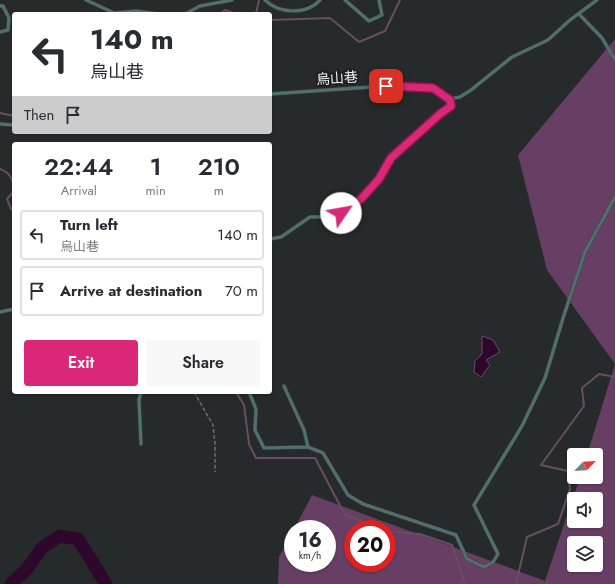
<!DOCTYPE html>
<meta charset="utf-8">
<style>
:root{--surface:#fff;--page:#f7f7f7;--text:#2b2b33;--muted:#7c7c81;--line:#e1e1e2;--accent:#db2777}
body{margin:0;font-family:Jost,"Noto Sans TC",sans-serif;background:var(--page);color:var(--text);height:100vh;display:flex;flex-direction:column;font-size:15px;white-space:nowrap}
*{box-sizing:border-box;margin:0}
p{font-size:13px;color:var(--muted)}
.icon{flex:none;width:22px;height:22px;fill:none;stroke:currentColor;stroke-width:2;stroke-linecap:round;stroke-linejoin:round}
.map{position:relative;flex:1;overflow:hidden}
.details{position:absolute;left:12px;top:142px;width:260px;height:252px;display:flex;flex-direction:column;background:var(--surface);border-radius:4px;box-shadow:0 1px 3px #0004}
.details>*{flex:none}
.hud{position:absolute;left:12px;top:12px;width:260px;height:122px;border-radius:4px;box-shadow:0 1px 3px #0004;background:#fff;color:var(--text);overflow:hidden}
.needle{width:26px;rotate:65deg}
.controls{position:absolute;left:567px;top:448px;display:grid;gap:8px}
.controls a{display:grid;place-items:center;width:36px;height:36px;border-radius:4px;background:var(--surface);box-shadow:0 1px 3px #0004;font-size:20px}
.speed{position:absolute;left:284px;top:520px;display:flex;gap:8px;font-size:20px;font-weight:700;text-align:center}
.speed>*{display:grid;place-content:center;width:52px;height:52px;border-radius:50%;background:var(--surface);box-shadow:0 1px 3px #0004;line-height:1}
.speed small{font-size:10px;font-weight:400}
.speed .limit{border:6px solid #d22;background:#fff;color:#111}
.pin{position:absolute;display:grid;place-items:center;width:34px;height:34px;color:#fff;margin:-17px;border-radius:8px;box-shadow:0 2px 6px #0006}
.me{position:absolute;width:44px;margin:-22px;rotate:57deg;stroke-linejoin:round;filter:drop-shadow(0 0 3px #0008)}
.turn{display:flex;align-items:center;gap:14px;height:84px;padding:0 12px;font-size:18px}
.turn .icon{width:52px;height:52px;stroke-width:2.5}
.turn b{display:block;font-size:28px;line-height:34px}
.then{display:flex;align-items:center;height:38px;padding:0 12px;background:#0003;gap:8px;font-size:15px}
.eta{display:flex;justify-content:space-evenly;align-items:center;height:68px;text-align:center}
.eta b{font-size:24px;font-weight:600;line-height:28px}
.primary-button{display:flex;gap:8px;margin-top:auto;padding:8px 12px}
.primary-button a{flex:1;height:46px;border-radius:4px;background:var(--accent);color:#fff;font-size:16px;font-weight:600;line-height:46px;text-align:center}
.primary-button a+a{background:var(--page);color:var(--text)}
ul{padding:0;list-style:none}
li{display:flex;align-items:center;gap:12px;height:50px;margin:0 8px 6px;padding:0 4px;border:2px solid var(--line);border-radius:4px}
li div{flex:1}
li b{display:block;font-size:15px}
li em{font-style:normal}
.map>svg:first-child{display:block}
.green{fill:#683f64;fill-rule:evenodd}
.water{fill:#2e082c;stroke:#684d66}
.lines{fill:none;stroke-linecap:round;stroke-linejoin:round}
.stream{stroke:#684d66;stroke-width:2}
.river{stroke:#2e082c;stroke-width:13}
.service-casing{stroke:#434646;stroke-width:4}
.path{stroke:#6b6d6d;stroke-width:1.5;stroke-dasharray:4 2;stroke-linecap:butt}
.service{stroke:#507070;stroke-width:3}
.route-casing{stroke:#8e194d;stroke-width:10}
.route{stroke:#db2777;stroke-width:7}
.labels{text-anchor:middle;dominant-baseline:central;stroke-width:4;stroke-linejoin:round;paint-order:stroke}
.street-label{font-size:14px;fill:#eeefef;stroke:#1e2020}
</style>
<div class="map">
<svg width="615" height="584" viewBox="0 0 615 584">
<rect width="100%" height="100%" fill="#272a2a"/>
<!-- green -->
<path class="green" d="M615 39V584H278L279 557 293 530V563H327V529H294L312 495 545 581 580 477H596V455H587L615 364 547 270 518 155ZM574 499H596V521H574ZM353 529H387V563H353ZM574 543H596V565H574Z"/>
<!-- water -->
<path class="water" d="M482 336 493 340 500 352 486 360 490 365 481 377 474 372 475 361 482 354Z"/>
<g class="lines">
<!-- stream -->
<path class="stream" d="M220 14 225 10 236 14
M256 14 259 0
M270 20 330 18 359 42 385 31 400 0
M0 113 14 116
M0 169C11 173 13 180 14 191L7 199 11 209 14 210
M236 392 244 405 249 444 256 458H315L345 515 385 529
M387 530 395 532 420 534 452 545 465 584
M516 584 527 537 558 524 570 489 568 471 541 465 584 406 582 388 599 374 615 377"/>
<!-- river -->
<path class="river" d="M11 584 26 570 43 547 60 536 78 539 106 584"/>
<!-- service casing -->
<g class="service-casing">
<path id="service" d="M86 0 114 13 136 11 158 14
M265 0C279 14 307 15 320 0
M345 0 369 21 382 15 379 0
M0 6H3L9 18 8 30 0 32
M185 14 200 6 232 0
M579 14 602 38 615 60
M270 94 386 86 433 88 450 99 451 106 440 114 391 158 379 179 361 199 341 213 327 217H310L281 237 270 239
M450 99 460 97 471 90 512 57 548 40 570 20 597 0
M0 124 14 125
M0 312 14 309
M284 386 304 430 308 447
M249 392 256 409 255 430 264 448 308 447 323 453 348 495 363 504 456 535 467 559 484 567 493 562 498 554 474 505 522 426 545 378 564 315 585 252 615 197
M141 444 139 400 141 392"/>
</g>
<!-- path -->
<path class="path" d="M194 392 213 425 215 444V472"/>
<!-- service -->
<use href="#service" class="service"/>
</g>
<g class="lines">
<!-- route casing -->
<g class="route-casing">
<path id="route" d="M341 213 361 199 379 179 391 158 440 114 451 106 450 100 433 88 386 86"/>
</g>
<!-- route -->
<use href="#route" class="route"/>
</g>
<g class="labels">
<!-- street labels -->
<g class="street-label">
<text transform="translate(337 78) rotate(-4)">烏山巷</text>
</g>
</g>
</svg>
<div class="controls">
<a><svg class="needle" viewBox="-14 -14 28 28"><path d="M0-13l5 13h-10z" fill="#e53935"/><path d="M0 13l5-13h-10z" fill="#7c7c81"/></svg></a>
<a><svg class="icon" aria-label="sound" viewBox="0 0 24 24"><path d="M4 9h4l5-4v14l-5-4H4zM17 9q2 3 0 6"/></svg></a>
<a><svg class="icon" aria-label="layers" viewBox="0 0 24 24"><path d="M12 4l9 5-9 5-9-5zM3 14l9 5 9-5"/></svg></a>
</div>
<div class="speed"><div>16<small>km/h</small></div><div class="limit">20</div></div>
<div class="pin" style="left:386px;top:86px;background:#d93025"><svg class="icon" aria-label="arrive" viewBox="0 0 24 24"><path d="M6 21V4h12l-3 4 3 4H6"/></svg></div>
<svg class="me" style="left:341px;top:213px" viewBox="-20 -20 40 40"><circle r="19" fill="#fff"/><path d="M0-13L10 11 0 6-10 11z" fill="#db2777"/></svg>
<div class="hud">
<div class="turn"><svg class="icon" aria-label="left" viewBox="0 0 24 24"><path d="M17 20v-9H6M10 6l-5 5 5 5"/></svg><div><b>140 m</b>烏山巷</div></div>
<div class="then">Then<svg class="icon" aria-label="arrive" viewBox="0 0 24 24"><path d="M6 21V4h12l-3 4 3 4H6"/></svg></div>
</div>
<section class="details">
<div class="eta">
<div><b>22:44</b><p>Arrival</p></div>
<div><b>1</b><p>min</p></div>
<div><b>210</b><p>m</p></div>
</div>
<ul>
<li><svg class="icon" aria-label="left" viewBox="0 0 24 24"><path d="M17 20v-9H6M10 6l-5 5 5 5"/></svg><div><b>Turn left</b><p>烏山巷</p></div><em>140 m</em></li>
<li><svg class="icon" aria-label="arrive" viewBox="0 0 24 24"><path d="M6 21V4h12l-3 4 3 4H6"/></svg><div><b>Arrive at destination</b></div><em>70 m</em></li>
</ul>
<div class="primary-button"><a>Exit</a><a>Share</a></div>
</section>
</div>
